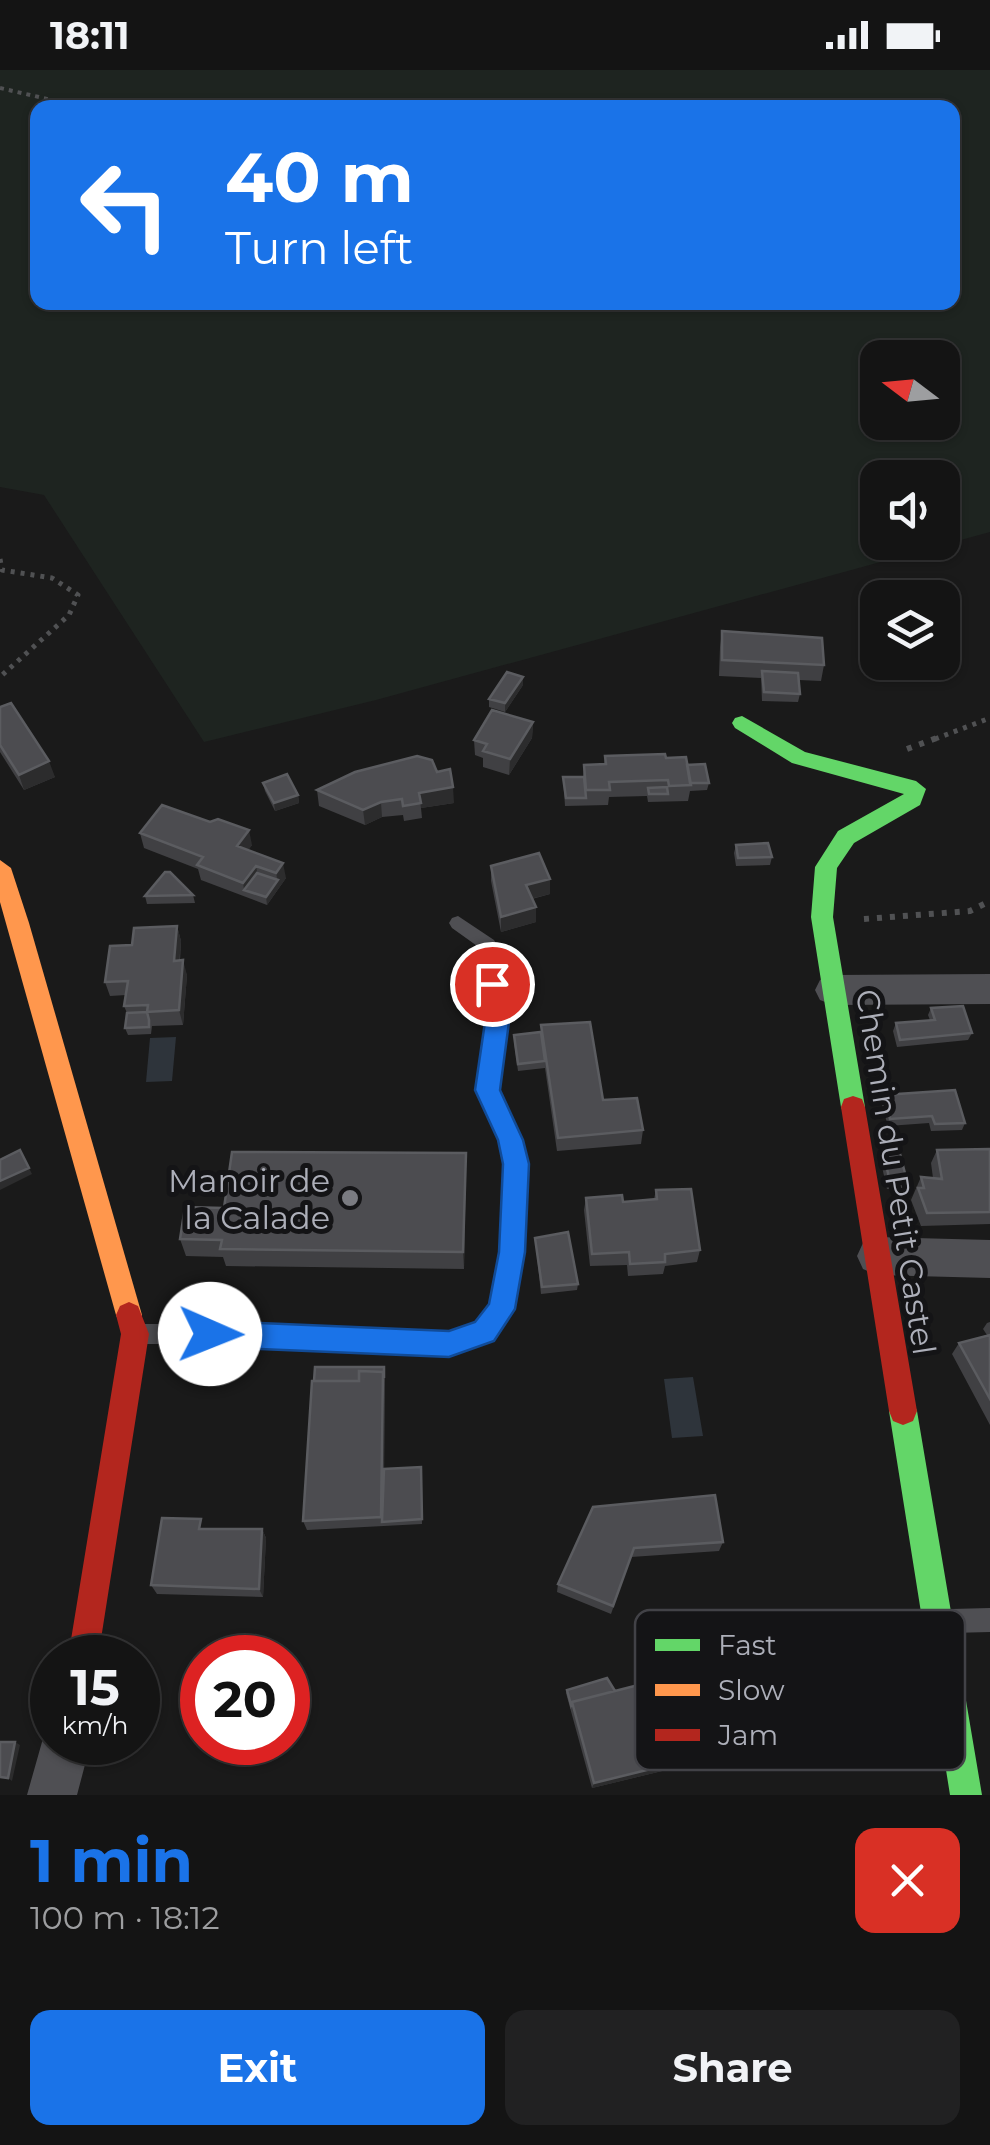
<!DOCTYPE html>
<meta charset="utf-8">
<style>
:root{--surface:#141414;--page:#212122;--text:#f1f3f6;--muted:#9d9ea0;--line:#333334;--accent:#1a73e8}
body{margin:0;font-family:Montserrat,sans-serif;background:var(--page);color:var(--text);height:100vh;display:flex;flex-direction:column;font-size:38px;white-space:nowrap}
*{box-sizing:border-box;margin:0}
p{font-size:32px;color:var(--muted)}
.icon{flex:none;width:55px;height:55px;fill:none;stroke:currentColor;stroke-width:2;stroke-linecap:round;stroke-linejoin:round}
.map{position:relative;height:1725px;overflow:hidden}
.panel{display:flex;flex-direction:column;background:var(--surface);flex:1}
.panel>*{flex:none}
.banner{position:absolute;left:30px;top:30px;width:930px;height:210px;border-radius:20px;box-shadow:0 2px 8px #0004,0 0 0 2px var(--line);background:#1a73e8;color:#fff;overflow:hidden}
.needle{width:65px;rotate:286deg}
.fabs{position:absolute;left:860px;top:270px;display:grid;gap:20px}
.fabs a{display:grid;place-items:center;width:100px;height:100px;border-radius:20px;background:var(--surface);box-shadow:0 2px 8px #0004,0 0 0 2px var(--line);font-size:50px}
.speed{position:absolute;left:30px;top:1565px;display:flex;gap:20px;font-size:50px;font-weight:700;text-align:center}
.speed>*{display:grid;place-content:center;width:130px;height:130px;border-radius:50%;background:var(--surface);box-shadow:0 2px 8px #0004,0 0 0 2px var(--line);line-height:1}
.speed small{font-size:25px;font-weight:400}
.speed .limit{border:15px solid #d22;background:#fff;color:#111}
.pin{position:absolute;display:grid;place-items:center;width:85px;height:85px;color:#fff;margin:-42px;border:5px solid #fff;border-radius:50%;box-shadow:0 2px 10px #0007}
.me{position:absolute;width:110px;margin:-55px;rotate:91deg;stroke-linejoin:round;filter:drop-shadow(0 0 8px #0008)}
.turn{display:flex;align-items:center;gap:35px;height:210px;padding:0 30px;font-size:45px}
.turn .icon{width:130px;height:130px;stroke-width:2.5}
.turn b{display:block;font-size:70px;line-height:85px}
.round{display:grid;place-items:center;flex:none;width:105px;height:105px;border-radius:20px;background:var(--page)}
.summary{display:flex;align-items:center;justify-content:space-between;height:170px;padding:0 30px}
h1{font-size:60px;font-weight:700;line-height:75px;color:var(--accent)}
.action{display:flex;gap:20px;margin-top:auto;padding:20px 30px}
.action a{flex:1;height:115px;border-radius:20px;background:var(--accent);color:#fff;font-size:40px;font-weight:700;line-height:115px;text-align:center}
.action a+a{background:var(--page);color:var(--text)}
.status{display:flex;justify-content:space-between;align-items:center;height:70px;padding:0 50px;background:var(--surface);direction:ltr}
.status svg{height:28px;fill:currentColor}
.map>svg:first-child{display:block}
.green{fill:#1e2420;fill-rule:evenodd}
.water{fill:#2e343b}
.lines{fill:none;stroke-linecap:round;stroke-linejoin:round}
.path-far2{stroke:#505153;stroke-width:4;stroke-dasharray:4 5;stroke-linecap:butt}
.path-far1{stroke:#505153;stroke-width:5;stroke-dasharray:4 6;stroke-linecap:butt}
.path{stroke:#505153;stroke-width:6;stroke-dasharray:5 8;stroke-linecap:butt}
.lane{fill:#4f4f53;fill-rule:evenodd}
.street{fill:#4f4f53;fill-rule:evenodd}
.fast{fill:#63d668;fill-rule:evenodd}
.slow{fill:#ff974d;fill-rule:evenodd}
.jam{fill:#b3261e;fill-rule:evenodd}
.wall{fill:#404043}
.shaded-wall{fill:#2c2c2d}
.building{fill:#4c4c50;stroke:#5b5c60;stroke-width:2.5}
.route{fill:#1a73e8;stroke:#114b97;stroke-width:2.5}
.poi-dot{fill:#7a7b81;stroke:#141416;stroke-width:4}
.labels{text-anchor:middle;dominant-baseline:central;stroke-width:10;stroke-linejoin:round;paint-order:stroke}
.street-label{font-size:32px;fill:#adafb9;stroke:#141416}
.poi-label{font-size:32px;fill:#adafb9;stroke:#141416;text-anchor:end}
.key{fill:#141416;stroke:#424247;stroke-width:2.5}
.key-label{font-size:28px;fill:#adafb9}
</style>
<div class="status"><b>18:11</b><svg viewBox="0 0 49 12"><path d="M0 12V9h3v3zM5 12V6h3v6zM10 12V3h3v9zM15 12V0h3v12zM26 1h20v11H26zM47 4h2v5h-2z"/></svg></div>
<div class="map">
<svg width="990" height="1725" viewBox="0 0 990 1725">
<rect width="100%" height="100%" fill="#1a1a1a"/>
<!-- green -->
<path class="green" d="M0 0H990V462L376 630 204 672 44 425 0 417ZM38 38H952V232H38ZM878 288H942V352H878ZM878 408H942V472H878Z"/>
<!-- water -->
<path class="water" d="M176 967 172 1011 146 1012 150 968Z
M693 1307 703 1366 672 1368 664 1309Z"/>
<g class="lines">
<!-- path-far2 -->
<path class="path-far2" d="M0 18 86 38"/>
<!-- path-far1 -->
<path class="path-far1" d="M0 489 2 500 52 508 78 525 69 545 0 607
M935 669 990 648"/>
<!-- path -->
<path class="path" d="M907 679 942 666
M864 849 970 841 990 831"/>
<!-- lane -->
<path class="lane" d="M458 846 494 870 497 875 506 953 496 1020 521 1070 526 1093 522 1182 511 1239 491 1269 449 1284 266 1274H145L138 1271 134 1264 138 1257 145 1254H266L449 1264 477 1254 491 1235 502 1182 506 1093 501 1070 478 1020 488 953 480 878 452 858 449 853 452 848Z
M990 1538V1562L951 1563 943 1559 939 1551 943 1543 951 1539Z"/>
<!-- street -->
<path class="street" d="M990 904V934L833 935 820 930 815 920 820 910 833 905Z
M877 1167 990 1170V1208L877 1205 863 1199 857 1186 863 1173Z
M52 1653V1672H91L77 1725H27L42 1672Z"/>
<!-- fast -->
<path class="fast" d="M742 646 805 682 916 711 926 719 920 735 854 773 837 798 833 847 865 1037 862 1045 853 1048 844 1045 841 1037 811 847 815 797 838 761 904 724 792 693 735 658 732 653 735 648Z
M903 1327 913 1331 917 1341 982 1725H950L889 1341 893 1331Z"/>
<!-- slow -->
<path class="slow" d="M0 790 11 798 29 853 142 1245 138 1254 129 1258 120 1254 116 1245 0 832Z"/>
<!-- jam -->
<path class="jam" d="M853 1026 862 1029 865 1037 917 1341 913 1351 903 1355 893 1351 889 1341 841 1037 844 1029Z
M129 1232 138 1236 149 1264 98 1588H68L121 1264 116 1245 120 1236Z"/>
</g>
<!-- wall -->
<path class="wall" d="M722 561 824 595 821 611 799 610 800 624 798 632 762 631 761 608 719 606 720 577Z
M523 615 505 642 489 637V629Z
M0 637 55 707 24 720 0 682Z
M533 652 532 668 509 705 483 697V688L475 685 474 670Z
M605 686 666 688 687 695 709 713 707 720 690 721 688 731 648 732 647 726 609 727 608 735 565 736 563 707H583L584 695 604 694Z
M437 702 454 733 421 738 422 748 404 751 403 745 382 747 365 755 319 736 317 720Z
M263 713 298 725 299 733 275 741 265 721Z
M140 763 252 775 248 780 286 808 267 835 201 810 198 799 144 778Z
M736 775 772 787 770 795 736 796 734 783Z
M491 796 550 824 532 829 536 852 501 862 491 811Z
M193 825 195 833 147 834 145 826Z
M177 856 181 871 180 891 187 905 183 955 152 956 151 964 128 965 125 958 127 943 124 936 126 925 110 926 105 912 132 875Z
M931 938 972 963 968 970 897 977 893 961 896 953 930 950 928 945Z
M541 955 603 1030 643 1060 641 1074 557 1081 545 998 518 1001 514 972V965L541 962Z
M884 1025 965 1053 962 1060 931 1061 929 1053 888 1056 881 1032Z
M990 1079V1154L921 1156 911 1130 921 1107 933 1108 931 1093 937 1080Z
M883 1081 907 1111 904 1118 887 1119 880 1088Z
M466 1083 464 1199 226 1196 223 1187 186 1186 180 1169 224 1138Z
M656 1120 700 1180 697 1192 665 1196 663 1204 628 1206 627 1195 590 1196 584 1140 586 1128 623 1132 654 1129Z
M535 1168 578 1214 577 1220 541 1224Z
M990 1252V1355L952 1284 959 1273 987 1265 983 1259 987 1253Z
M385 1302 384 1409 421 1397 422 1454 307 1460 303 1451Z
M593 1437 723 1472 719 1481 631 1487 611 1544 557 1522 558 1514Z
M205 1458 262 1459 266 1468 263 1527 157 1524 151 1515Z
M567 1620 615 1621 684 1640 728 1685 592 1718 566 1623Z"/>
<!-- shaded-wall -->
<path class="shaded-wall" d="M523 607V615L505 642V633Z
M533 652 532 668 509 705 510 689Z
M49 691 55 707 24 720 19 705Z
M453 717 454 733 421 738 419 723Z
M298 725 299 733 275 741 274 733Z
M381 732 382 747 365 755 363 740Z
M249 760 252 775 241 791 237 776Z
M283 793 286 808 279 818 276 803Z
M256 796 259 811 244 820 243 813Z
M550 809V824L526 830V815Z
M278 810 279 818 267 835 266 827Z
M536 837V852L501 862V847Z
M177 856 181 871 178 906 174 891Z
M183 890 187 905 183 955 179 940Z
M466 1083V1102L464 1199 463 1182Z
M29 1098 32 1104 0 1120V1111Z
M384 1297 383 1452H382L383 1302Z
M262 1459 266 1468 263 1527 259 1519Z
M15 1672 20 1675 12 1711 8 1708Z
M732 1679 728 1685 592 1718 594 1713Z"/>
<!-- building -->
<path class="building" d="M722 561 822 568 824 595 722 590Z
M762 601 798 603 800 624 764 622Z
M507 602 523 607 505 633 489 629Z
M11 633 49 691 19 705 0 675V637Z
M492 640 533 652 510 689 483 681 487 674 474 670Z
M665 684 666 688 686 687 691 715 669 716 668 710 609 712 610 720H586L584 695 606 694 605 686Z
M417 686 432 690 437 702 450 699 453 717 419 723 421 733 403 736 402 729 381 732 363 740 317 720 355 702Z
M705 694 709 713H690L687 695Z
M287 704 298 725 274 733 263 713Z
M563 707H584L586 728H566Z
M667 717 668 724H649L648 718Z
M162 735 210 752 218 749 249 760 237 776 283 793 276 803 256 796 243 813 197 795 203 787 140 763Z
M768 773 772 787 738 788 736 775Z
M539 783 550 809 526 815 536 837 501 847 491 796Z
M165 802H170L193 825 145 826Z
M257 803 278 810 266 827 244 820Z
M177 856 174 891 183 890 179 940 147 942 148 935 124 936 128 911 105 912 110 876 132 875 134 858Z
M963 936 972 963 900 970 896 953 935 950 931 938Z
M147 942 149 950V957L125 958 127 943Z
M590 952 603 1030 637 1028 643 1060 558 1068 541 955Z
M541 962 545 991 518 994 514 965Z
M955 1020 965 1053 935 1054 932 1046 890 1049 884 1025Z
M990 1079V1142L927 1143 918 1118H924L921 1107 942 1109 937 1080Z
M20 1080 29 1098 0 1111V1090Z
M899 1080 907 1111 890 1112 883 1081Z
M232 1082 466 1083 463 1182 220 1179 222 1170 180 1169 185 1137 224 1138Z
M691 1119 700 1180 665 1184V1192L630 1194 629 1182 592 1184 586 1128 622 1125 623 1132 657 1129 656 1120Z
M568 1162 578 1214 542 1217 535 1168Z
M990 1265V1329L959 1273Z
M315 1297H384V1308L383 1302 359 1301V1311H314Z
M359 1301 383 1302 381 1447 303 1451 312 1311H359Z
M421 1397 422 1449 382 1452 384 1399Z
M715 1425 723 1472 634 1478 613 1536 558 1514 593 1437Z
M162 1448 201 1449 199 1459H262L259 1519 151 1515Z
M607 1608 615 1621 572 1632 571 1635 567 1620Z
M654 1611 662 1634 681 1630 684 1640 717 1631 732 1679 594 1713 572 1632Z
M0 1672H15L8 1708 0 1707Z"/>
<!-- route -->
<path class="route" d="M492 904 501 907 509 952 500 1020 523 1070 529 1094 525 1182 515 1239 494 1271 449 1287 210 1277 200 1273 196 1264 200 1254 210 1251 449 1261 475 1252 489 1234 499 1182 503 1094 498 1070 475 1020 485 952 481 914 484 907Z"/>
<!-- markers -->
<circle class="poi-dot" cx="350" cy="1128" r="10"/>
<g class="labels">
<!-- street labels -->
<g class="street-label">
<text transform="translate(896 1102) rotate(81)">Chemin du Petit Castel</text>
</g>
<!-- poi labels -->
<g class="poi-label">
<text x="330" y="1110">Manoir de<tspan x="330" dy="37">la Calade</tspan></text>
</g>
</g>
<!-- legend -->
<rect x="635" y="1540" width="330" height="160" rx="15" class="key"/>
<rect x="655" y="1569" width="45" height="12" fill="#63d668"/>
<rect x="655" y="1614" width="45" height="12" fill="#ff974d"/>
<rect x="655" y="1659" width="45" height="12" fill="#b3261e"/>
<g class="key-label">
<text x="718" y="1585">Fast</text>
<text x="718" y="1630">Slow</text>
<text x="718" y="1675">Jam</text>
</g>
</svg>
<div class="fabs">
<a><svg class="needle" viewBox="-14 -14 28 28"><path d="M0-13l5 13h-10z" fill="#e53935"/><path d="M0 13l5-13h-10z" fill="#9d9ea0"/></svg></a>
<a><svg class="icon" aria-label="sound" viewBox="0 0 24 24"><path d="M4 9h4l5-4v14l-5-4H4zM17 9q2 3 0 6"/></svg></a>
<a><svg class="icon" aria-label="layers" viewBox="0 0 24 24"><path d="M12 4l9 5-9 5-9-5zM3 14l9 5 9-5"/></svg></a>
</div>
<div class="speed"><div>15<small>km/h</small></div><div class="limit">20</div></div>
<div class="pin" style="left:492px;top:914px;background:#d93025"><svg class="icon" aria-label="arrive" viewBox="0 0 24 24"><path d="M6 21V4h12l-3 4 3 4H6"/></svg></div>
<svg class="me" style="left:210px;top:1264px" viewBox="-20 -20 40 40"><circle r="19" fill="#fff"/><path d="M0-13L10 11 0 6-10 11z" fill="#1a73e8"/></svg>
<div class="banner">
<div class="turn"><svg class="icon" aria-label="left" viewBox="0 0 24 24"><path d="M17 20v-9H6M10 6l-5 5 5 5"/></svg><div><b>40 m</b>Turn left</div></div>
</div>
</div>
<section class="panel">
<div class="summary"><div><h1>1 min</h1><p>100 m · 18:12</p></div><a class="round" style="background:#d93025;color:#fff"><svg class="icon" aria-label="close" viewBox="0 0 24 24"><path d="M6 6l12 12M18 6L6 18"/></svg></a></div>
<div class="action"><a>Exit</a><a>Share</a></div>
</section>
